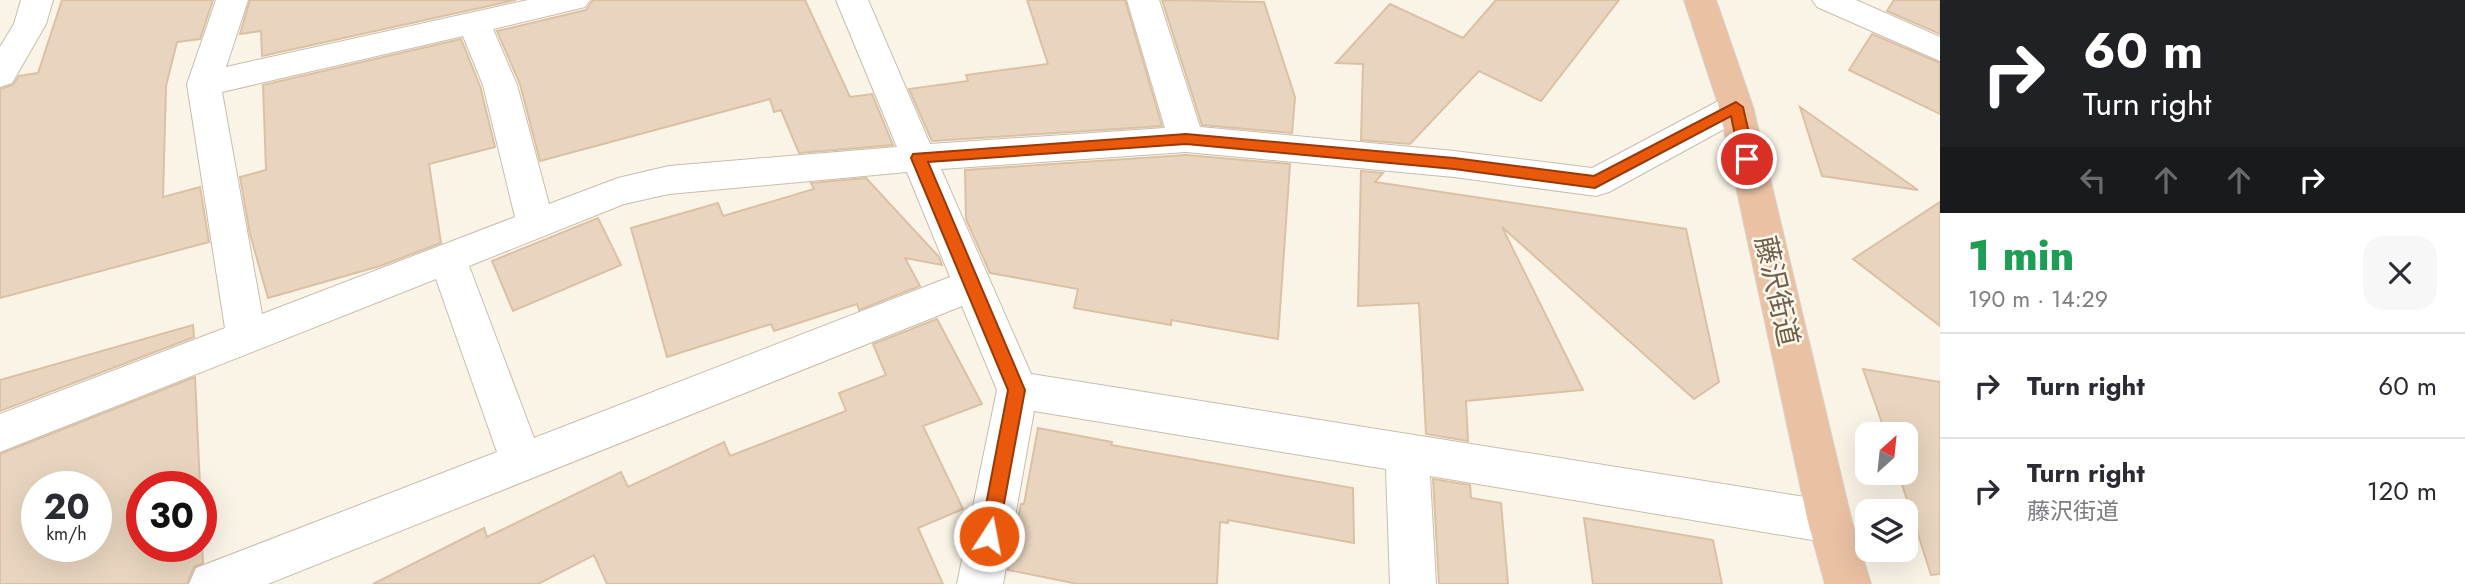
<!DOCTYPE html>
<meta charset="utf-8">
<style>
:root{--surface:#fff;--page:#f7f7f7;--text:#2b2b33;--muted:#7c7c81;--line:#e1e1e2}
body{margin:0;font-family:Jost,"Noto Sans JP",sans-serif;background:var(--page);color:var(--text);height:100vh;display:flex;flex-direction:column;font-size:26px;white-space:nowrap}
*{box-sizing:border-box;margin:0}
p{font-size:23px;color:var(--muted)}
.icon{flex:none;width:38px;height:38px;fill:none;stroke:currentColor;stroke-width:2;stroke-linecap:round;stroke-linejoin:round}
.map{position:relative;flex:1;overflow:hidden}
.side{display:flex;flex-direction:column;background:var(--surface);width:525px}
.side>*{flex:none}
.banner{background:#202124;color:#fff;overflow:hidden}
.needle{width:46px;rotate:27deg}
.tools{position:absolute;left:1855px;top:422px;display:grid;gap:14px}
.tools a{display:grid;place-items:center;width:63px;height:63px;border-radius:14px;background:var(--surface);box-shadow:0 7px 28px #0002;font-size:35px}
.speed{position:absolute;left:21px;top:471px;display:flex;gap:14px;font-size:35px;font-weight:700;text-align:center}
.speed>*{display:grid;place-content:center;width:91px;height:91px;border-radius:50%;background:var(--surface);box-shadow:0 7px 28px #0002;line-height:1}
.speed small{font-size:18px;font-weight:400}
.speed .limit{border:10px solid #d22;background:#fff;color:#111}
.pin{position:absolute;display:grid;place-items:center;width:60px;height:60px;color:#fff;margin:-30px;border:4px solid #fff;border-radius:50%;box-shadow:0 2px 7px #0007}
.me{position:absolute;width:77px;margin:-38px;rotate:11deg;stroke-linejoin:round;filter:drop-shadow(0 0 5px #0008)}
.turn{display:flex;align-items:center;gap:24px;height:147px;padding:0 28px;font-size:32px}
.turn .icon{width:91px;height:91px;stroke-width:2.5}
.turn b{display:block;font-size:49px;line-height:60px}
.lanes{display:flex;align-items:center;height:66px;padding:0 28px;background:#0003;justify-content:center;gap:35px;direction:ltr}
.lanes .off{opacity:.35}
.round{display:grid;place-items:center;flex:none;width:74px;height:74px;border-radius:21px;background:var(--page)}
.head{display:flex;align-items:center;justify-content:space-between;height:119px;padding:0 28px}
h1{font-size:42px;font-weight:800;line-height:52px;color:#1e9e55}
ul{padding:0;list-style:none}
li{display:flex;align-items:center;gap:21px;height:105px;padding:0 28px;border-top:2px solid var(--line)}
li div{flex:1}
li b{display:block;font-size:26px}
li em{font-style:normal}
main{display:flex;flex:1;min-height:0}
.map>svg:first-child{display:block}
.building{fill:#e9d5bf;stroke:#dbc0a4;stroke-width:2;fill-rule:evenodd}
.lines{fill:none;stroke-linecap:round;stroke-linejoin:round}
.minor-casing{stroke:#c9bdad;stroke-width:2}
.highway-casing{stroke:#d7d2cd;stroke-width:2}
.minor{fill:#fff;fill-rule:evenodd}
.highway{fill:#ebc1a4;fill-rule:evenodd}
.route{fill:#ea580c;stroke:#983908;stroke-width:2}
.labels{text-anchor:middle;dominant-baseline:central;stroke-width:5;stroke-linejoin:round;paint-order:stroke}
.street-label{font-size:28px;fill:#6f5e4e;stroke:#fcf8eb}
</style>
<main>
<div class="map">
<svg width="1940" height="584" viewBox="0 0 1940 584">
<rect width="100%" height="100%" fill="#f9f4e6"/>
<!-- building -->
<path class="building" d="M62 0H213L200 39 177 42 166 86 163 197 200 187 209 242 0 298V89L13 85 19 76 38 73Z
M250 0H516L262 56 261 31 240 34Z
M593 0H805L850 97 872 94 893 145 799 153 781 110 774 112 770 99 540 161 520 84 497 31 586 10Z
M1027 0H1125L1162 126 932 141 909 89 968 81 966 75 1048 64Z
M1162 0 1264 2 1295 97 1292 133 1202 125Z
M1496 0H1619L1541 101 1479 71 1410 144 1361 140 1363 64 1336 63 1390 4 1463 38Z
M1894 0H1940V34L1887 11Z
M1872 34 1940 63V114L1849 70Z
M461 39 480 86 495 147 429 164 441 243 380 266 268 298 250 234 240 177 266 170 263 85Z
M1800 107 1918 190 1822 176Z
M1186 155 1290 164 1278 339 1171 320V325L1074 308 1078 289 990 273 966 219 965 170Z
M1361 171 1383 173 1375 182 1686 229 1719 382 1694 399 1502 227 1583 390 1466 401 1468 441 1426 434 1419 303 1358 306Z
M866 178 939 257 942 265 905 258 920 286 859 310 857 304 774 331 771 324 667 357 631 228 718 203 723 216 814 189 811 183Z
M1940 202V326L1853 259Z
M598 218 621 265 513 311 492 261Z
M937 319 982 404 923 426 963 509 918 528 943 584H607L594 555 538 584H373L484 528 487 537 621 472 628 487 724 442 730 456 846 411 839 393 886 375 873 344Z
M193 325 194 337 0 411V380Z
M1863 369 1940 382V574L1931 575 1898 472H1906V434H1886Z
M195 377 200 486H142V546H201V526L203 563 194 567 187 584H0V454ZM37 486H96V546H37Z
M1038 428 1112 442 1111 445 1353 488 1354 543 1228 520V523L1220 522 1217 584H1078L1008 570 1021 504H1024Z
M1433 479 1470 485 1471 498 1501 503 1508 584H1439Z
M1584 518 1713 540 1722 584H1593Z"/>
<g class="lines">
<!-- minor casing -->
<g class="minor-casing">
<path id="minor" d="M21 0H53L46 24 12 83 0 87V47L14 24Z
M216 0H248L226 67 528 0H590L585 7 493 29 517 85 549 204 618 178 669 166 897 147 836 0H868L930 144 1165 128 1127 0H1159L1200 127 1454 151 1592 168 1724 98 1736 95 1748 98 1753 107 1748 116 1609 192 1596 196 1454 177 1186 152 941 169 1031 374 1830 501 1846 507 1852 522 1846 537 1830 543 1430 476 1436 584H1390L1386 469 1034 411 1003 584H957L997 390 962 306 268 584H189L196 568 497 452 436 279 0 452V414L225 328 187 84ZM463 36 483 85 515 217 262 314 222 92ZM907 172 950 277 534 438 469 266 624 204 669 194Z
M1812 0H1856L1940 37V61L1817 7Z"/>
</g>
<!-- highway casing -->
<g class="highway-casing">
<path id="highway" d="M1684 0H1716L1753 107 1852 522 1871 584H1825L1808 522 1719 107Z"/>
</g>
<!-- minor -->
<use href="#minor" class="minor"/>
<!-- highway -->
<use href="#highway" class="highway"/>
</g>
<!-- route -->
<path class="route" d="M1736 102 1743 107 1755 159 1753 163 1747 165 1740 159 1731 116 1595 188 1454 169 1186 144 928 162 1025 390 998 536 995 542 989 544 982 542 980 536 1008 390 911 158 913 154 1186 134 1454 158 1594 176Z"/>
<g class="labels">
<!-- street labels -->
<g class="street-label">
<text transform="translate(1777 291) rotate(77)">藤沢街道</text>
</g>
</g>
</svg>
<div class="tools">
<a><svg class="needle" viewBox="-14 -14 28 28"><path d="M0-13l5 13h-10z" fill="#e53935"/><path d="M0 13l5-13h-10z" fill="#7c7c81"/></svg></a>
<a><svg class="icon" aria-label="layers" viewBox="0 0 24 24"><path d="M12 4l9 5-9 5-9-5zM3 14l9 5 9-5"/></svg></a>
</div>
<div class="speed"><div>20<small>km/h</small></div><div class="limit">30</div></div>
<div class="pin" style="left:1747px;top:159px;background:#d93025"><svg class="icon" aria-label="arrive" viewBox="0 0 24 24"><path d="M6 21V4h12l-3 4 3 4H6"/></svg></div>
<svg class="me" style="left:989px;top:536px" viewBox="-20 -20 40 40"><circle r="17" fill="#ea580c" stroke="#fff" stroke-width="3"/><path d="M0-11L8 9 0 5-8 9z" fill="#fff"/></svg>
</div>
<section class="side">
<div class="banner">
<div class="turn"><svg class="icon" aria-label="right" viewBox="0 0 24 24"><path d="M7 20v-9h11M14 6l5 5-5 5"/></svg><div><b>60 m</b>Turn right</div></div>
<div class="lanes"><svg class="icon off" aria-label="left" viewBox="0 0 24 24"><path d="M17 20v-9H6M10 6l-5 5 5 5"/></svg><svg class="icon off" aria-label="ahead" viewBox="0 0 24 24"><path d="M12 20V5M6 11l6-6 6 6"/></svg><svg class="icon off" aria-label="ahead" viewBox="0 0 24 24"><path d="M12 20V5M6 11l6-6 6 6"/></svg><svg class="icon" aria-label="right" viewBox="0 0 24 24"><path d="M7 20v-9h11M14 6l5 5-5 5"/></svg></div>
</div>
<div class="head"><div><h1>1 min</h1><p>190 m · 14:29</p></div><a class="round"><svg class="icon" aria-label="close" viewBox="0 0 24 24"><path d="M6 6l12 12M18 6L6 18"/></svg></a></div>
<ul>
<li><svg class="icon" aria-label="right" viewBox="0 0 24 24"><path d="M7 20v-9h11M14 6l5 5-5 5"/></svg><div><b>Turn right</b></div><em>60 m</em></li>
<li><svg class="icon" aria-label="right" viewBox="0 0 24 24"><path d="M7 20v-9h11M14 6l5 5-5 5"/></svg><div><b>Turn right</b><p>藤沢街道</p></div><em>120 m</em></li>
</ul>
</section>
</main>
